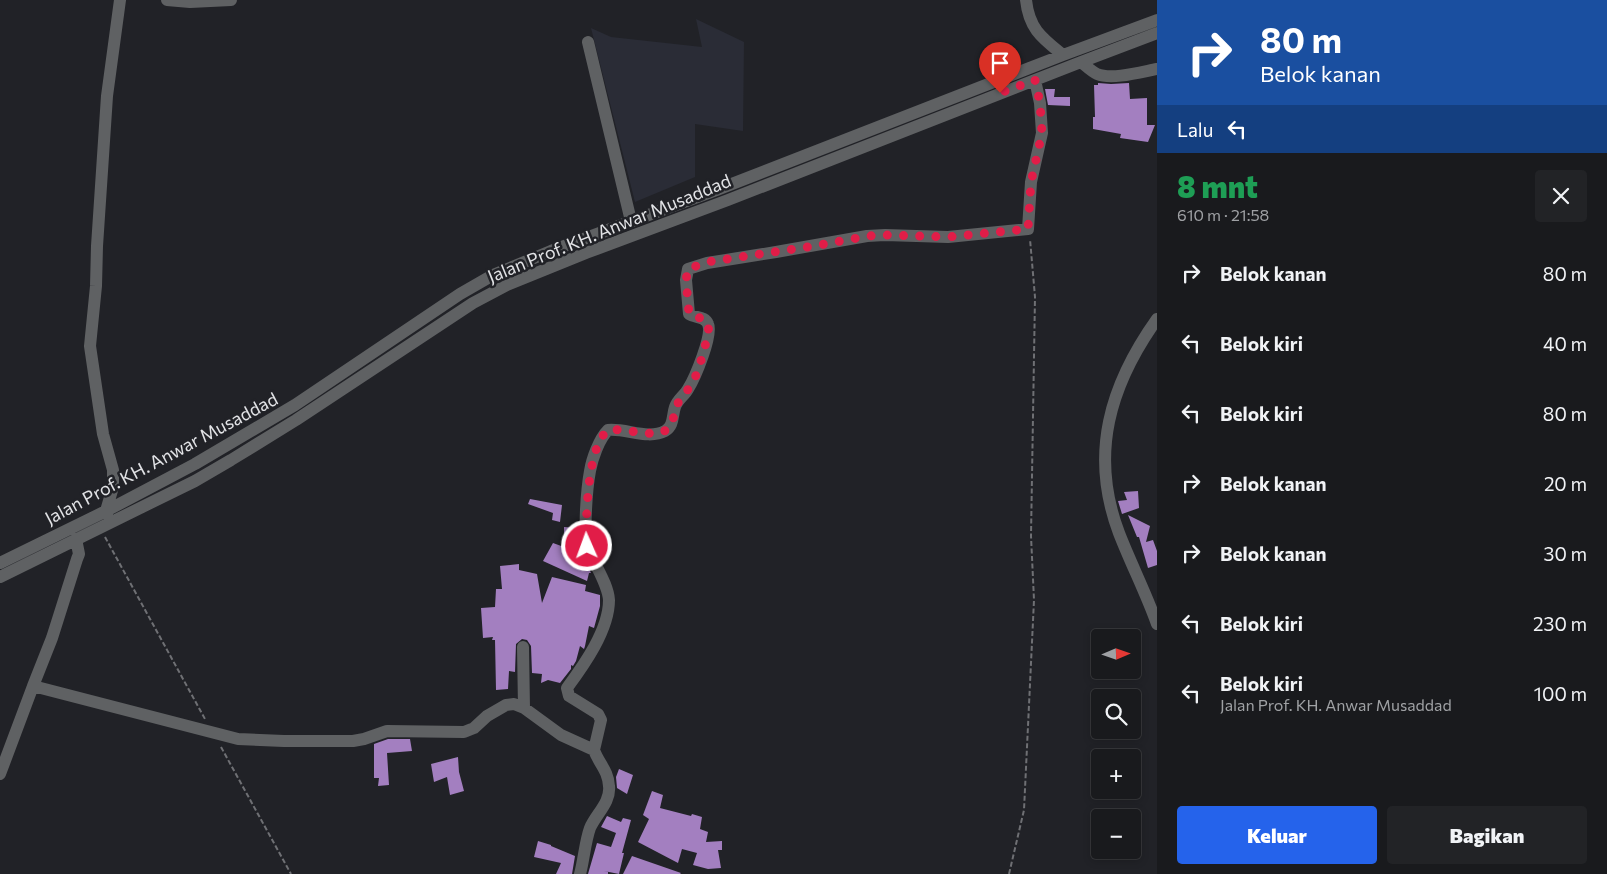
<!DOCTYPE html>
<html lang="id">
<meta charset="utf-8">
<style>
:root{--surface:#191a1d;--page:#222326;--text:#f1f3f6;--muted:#9fa1a4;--line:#37383b;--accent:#2563eb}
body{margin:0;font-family:Commissioner,sans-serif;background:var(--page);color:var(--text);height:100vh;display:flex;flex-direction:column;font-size:19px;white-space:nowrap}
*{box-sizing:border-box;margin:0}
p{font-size:16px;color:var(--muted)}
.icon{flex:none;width:28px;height:28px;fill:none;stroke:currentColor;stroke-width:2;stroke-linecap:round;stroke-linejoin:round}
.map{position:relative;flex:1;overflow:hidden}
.sheet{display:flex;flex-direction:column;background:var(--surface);width:450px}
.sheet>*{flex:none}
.guide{background:#1a4fa0;color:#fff;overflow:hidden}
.needle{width:32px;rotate:88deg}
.tools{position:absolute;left:1091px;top:629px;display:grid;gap:10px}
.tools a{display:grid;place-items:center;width:50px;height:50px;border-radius:5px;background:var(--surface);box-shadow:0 2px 8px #0003,0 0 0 1px var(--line);font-size:25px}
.pin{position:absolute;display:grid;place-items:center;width:42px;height:42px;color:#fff;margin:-51px -21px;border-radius:50% 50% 50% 0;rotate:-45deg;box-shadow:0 0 5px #0007}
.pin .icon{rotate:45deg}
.me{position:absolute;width:55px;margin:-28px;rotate:358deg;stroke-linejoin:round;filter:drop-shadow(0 0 4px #0008)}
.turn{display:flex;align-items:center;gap:18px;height:105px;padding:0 20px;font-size:22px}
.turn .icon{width:65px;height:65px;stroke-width:2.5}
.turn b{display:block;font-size:35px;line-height:42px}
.then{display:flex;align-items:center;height:48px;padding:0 20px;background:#0003;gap:10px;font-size:19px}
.round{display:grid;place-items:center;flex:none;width:52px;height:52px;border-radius:5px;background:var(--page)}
.head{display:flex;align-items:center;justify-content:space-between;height:85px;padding:0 20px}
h1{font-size:30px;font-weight:800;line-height:38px;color:#1e9e55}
.cta{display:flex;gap:10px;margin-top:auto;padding:10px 20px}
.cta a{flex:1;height:58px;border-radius:5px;background:var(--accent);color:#fff;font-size:20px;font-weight:800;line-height:58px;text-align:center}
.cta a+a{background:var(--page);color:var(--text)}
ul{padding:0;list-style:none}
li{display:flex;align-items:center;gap:15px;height:70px;padding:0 20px}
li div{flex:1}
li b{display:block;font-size:19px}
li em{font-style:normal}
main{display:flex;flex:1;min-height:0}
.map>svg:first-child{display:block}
.built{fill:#2a2c36}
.building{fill:#a37fc0}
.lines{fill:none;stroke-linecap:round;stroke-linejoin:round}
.path{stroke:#6f7074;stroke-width:2;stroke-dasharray:5 2.5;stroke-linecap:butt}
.minor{stroke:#5f6163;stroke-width:12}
.route{stroke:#e11d48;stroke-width:9;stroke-dasharray:0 16.2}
.labels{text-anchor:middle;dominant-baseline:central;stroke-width:5;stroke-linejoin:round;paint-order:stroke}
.street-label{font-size:18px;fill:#e2e3e6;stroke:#212227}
</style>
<main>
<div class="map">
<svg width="1157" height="874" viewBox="0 0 1157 874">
<rect width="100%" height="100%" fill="#212227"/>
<!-- built -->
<path class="built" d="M696 19 744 42 743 131 695 124V177L635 202 591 28 611 37 702 47Z"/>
<!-- building -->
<path class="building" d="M1098 83 1111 84 1129 83 1130 99 1147 98V125H1155L1148 142 1120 138 1121 134 1093 129V117H1095L1094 85H1098Z
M1045 89H1055L1054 97H1070V106L1048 105Z
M1138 491 1139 508 1122 514 1118 501 1127 500 1124 492Z
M530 499 562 505 560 522 552 520 553 513 528 504Z
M1128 515 1150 526 1146 542 1153 540 1157 551V565L1148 568 1139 537H1137Z
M564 527 578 528 580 549 591 573H589L587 581 543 561 553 543 564 547Z
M519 564V570L537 574 542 603 552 577 586 585 585 591 600 595V606L594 628 589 626 585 646 584 649 580 646 576 661 573 666 571 665V669L560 683 548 680 541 683 542 674 532 673 531 646 527 640 522 639 516 644 515 672 509 671 508 689 496 690 495 640H492L493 637 483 638 481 608 495 607 496 589H502L500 566Z
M388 739H410L412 751 387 753 389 785 378 786 379 778H374V744Z
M458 757 459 772 464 791 450 795 447 777 434 782 431 764Z
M619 769 633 775 627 794 617 788 616 777Z
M652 791 663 795 660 808 691 816 692 814 702 817 700 829 708 832 706 842 722 841V850H718L721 868 708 869 693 865 697 853 682 849 678 863 638 842 649 819 643 815Z
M607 816 621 822 623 818 631 820 622 853H624L619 874 604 871 608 872V874H588L597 843 611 847 616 833 601 827Z
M538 841 551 845V846L575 856 572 874H556L561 863 534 857Z
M632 856 681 873 680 874H623Z"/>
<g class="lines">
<!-- path -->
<path class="path" d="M105 537 205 719
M221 747 291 874
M1009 874 1024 810 1034 600 1031 536 1035 297 1030 239"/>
<!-- minor -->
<path class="minor" d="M167 0 190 2 231 0
M1026 0C1029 29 1042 38 1063 55
M588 42 631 221
M1081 62C1086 66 1091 71 1097 74 1112 80 1141 72 1157 69
M1157 319C1110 385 1089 454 1119 533 1131 564 1146 593 1157 624
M107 514 106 511 113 487V470L103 434 90 346 96 286 97 246 107 96 120 0
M0 563 106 511 195 464 295 405 460 294 493 275 551 251 719 189 1063 55 1157 20
M0 577 195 481 231 460 296 420 473 303 507 285 586 253 728 200 1081 62 1157 33
M523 647 524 708
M33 686 52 638 77 559 79 554 76 539
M0 774 33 686 238 739 284 741H353L364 739 387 731 464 732 474 728 487 716 506 705 514 704 524 708 561 735 594 750 601 720 598 714 569 696 567 688C584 665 609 630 609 600 608 583 593 563 588 547 583 533 587 487 590 471 592 459 599 439 608 430 626 428 648 440 665 431 674 426 672 416 675 407 677 400 685 395 688 389 695 378 713 335 708 324 705 316 695 318 689 314L686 280 688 269 707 263 776 252 867 236 885 235 948 237 1028 229 1031 182 1042 133 1040 103 1035 80
M580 874C584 859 585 842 590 828 596 814 611 802 609 786 608 770 599 764 594 750"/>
</g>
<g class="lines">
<!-- route -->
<path class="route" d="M587 546C585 525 587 437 611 429L655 434 663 432 670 427 673 420 675 407 687 391 695 378 704 352 709 326C706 316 696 319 689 314L686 280 688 269 707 262 814 246 868 236 885 235 948 237 1028 229 1031 182 1042 133 1040 103 1035 80 1000 93"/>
</g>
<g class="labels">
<!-- street labels -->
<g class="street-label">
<text transform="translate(609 228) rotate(-22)">Jalan Prof. KH. Anwar Musaddad</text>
<text transform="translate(161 458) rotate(-28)">Jalan Prof. KH. Anwar Musaddad</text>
</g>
</g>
</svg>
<div class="tools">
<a><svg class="needle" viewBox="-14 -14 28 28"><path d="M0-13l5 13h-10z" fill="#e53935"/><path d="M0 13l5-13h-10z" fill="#9fa1a4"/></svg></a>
<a><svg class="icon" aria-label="search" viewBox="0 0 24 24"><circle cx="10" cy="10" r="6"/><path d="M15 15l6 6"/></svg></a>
<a>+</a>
<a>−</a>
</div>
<div class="pin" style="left:1000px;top:93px;background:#d93025"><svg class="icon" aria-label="arrive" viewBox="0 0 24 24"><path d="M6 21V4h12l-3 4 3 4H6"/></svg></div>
<svg class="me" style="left:587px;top:546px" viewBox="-20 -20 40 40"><circle r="17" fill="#e11d48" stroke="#fff" stroke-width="3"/><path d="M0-11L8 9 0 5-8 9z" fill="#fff"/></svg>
</div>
<section class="sheet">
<div class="guide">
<div class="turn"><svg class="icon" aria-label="right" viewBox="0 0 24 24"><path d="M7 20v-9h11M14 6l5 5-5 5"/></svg><div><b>80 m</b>Belok kanan</div></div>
<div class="then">Lalu<svg class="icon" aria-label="left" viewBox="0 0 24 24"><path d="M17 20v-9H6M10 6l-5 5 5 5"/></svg></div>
</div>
<div class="head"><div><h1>8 mnt</h1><p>610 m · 21:58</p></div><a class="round"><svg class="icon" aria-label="close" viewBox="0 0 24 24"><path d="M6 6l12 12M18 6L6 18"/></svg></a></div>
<ul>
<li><svg class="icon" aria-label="right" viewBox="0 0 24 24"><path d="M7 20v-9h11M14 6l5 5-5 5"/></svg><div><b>Belok kanan</b></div><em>80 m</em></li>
<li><svg class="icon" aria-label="left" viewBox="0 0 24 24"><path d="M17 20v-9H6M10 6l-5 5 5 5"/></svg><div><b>Belok kiri</b></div><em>40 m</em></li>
<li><svg class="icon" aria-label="left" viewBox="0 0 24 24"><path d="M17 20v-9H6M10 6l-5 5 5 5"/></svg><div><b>Belok kiri</b></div><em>80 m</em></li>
<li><svg class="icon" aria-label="right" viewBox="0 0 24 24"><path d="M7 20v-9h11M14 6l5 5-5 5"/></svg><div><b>Belok kanan</b></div><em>20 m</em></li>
<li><svg class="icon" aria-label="right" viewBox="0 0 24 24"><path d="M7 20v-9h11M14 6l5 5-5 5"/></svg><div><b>Belok kanan</b></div><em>30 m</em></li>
<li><svg class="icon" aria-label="left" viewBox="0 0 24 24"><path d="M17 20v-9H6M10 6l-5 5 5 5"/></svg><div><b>Belok kiri</b></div><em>230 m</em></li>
<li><svg class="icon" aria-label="left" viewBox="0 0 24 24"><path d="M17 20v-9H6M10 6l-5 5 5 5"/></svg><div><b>Belok kiri</b><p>Jalan Prof. KH. Anwar Musaddad</p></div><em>100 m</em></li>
</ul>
<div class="cta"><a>Keluar</a><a>Bagikan</a></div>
</section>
</main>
